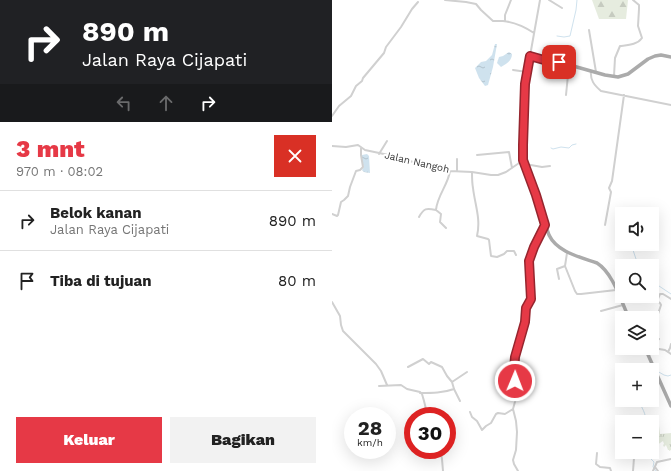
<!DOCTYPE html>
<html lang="id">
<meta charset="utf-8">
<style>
:root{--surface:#fff;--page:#f2f2f2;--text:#222;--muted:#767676;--line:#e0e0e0;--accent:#e63946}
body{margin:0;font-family:"Work Sans",sans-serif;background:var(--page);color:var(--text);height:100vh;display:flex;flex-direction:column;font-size:15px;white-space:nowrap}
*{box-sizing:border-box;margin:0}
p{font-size:13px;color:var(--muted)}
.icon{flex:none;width:22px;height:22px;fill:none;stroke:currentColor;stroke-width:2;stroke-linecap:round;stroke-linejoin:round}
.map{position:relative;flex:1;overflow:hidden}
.drawer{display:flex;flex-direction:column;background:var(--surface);width:332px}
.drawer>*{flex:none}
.top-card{background:#202124;color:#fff;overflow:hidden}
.buttons{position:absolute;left:283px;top:207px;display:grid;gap:8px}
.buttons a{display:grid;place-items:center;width:44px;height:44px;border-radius:0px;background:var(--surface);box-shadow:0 4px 16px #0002;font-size:20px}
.speed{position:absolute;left:12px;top:407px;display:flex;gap:8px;font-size:20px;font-weight:700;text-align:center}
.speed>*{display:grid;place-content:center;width:52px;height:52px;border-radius:50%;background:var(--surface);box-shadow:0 4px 16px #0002;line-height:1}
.speed small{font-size:10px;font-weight:400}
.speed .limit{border:6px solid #d22;background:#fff;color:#111}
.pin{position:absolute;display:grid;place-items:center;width:34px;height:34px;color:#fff;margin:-17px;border-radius:8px;box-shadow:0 2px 6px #0006}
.me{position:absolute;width:44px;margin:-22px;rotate:1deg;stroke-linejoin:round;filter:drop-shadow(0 0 3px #0008)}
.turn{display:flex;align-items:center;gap:14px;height:84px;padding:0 16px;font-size:18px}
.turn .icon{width:52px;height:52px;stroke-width:2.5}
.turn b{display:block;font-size:28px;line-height:34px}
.lanes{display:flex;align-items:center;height:38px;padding:0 16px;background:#0003;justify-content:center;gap:20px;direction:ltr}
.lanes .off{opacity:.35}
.round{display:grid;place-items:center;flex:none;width:42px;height:42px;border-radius:0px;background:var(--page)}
.headline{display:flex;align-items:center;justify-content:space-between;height:68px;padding:0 16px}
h1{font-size:24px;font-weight:800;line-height:30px;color:var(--accent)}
.primary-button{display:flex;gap:8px;margin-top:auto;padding:8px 16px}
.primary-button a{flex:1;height:46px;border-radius:0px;background:var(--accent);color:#fff;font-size:16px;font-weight:800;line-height:46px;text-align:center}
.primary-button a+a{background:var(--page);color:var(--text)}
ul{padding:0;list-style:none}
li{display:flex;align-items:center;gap:12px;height:60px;padding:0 16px;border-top:1px solid var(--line)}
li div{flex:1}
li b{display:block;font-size:15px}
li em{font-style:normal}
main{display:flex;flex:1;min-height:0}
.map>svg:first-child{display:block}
.grass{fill:url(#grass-tufts)}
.forest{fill:url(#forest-firs)}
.water{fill:url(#water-ripples)}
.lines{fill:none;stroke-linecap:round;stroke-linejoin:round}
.stream{stroke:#cfe2ee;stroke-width:1}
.street{stroke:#d0d0d0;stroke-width:2}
.primary{stroke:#ababab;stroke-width:3.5}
.route-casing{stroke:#96252e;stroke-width:10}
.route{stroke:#e63946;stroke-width:7}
.labels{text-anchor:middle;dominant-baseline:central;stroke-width:4;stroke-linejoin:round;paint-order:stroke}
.street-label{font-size:10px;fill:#333;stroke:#fff}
</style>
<main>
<section class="drawer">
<div class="top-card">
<div class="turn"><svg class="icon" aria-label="right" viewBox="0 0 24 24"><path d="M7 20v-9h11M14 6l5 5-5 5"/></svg><div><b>890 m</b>Jalan Raya Cijapati</div></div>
<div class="lanes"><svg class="icon off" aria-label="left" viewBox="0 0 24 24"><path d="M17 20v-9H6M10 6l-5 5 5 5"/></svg><svg class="icon off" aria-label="ahead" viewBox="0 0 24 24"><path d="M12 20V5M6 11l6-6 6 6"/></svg><svg class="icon" aria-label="right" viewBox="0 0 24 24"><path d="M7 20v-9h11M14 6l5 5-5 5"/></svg></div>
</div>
<div class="headline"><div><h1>3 mnt</h1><p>970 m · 08:02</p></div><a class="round" style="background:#d93025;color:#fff"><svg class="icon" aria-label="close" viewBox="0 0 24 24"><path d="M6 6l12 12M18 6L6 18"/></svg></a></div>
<ul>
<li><svg class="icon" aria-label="right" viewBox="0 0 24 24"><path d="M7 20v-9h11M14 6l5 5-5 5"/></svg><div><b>Belok kanan</b><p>Jalan Raya Cijapati</p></div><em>890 m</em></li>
<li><svg class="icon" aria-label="arrive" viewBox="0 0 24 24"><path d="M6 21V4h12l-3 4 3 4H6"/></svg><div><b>Tiba di tujuan</b></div><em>80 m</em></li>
</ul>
<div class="primary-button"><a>Keluar</a><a>Bagikan</a></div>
</section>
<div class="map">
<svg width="339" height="471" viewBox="0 0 339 471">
<defs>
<pattern id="grass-tufts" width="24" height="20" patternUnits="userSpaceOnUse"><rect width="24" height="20" fill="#e6ecdf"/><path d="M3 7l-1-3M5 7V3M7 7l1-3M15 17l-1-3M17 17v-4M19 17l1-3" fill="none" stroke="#c6cbc0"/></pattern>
<pattern id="forest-firs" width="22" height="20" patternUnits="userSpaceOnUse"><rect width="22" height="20" fill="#e6ecdf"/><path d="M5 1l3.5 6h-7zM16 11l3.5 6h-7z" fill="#c6cbc0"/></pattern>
<pattern id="water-ripples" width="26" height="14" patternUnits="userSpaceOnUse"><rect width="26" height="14" fill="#cfe2ee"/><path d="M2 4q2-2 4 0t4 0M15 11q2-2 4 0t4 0" fill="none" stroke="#b2c2cd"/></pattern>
</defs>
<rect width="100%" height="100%" fill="#fff"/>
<!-- grass -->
<path class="grass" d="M320 423H321L322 425 327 426 328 434 339 433V450L337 451V450H336L334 445 332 447 331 445 332 444 331 441 325 445 322 440H321Z"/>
<!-- forest -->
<path class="forest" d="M260 0H296L294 19H267Z"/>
<!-- water -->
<path class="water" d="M163 44H165L161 67 156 85 153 86 147 78 143 68 149 62 154 61 160 55Z
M177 52 180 54C180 61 174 64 169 67L165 63 167 57 171 56Z
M35 154 37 156 38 173 32 172 30 170 32 167 30 162V155Z"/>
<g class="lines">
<!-- stream -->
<path class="stream" d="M225 36 232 37 238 36 244 10 245 0
M219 148 221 149 229 147 237 148 240 145 244 144
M299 244 304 259 309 266
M320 280 327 286 339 294
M325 371 332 375 336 376 339 375
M306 400C310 408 314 413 314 422
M315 452 319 459 322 462 321 467 324 471"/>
<!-- street -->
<path class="street" d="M113 0 134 2 144 4 149 10 161 21C165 21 168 21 171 21 182 22 193 27 202 33
M217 0 230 8
M173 21V15L179 0
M257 30 264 72
M198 56 208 0
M181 70 195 72
M259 71C258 80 262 85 269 91L339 105
M282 76 283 58 288 46C296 45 305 45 310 38L306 26 307 9V5L301 0
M234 95 237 65
M0 116 7 106 19 96 24 86 30 81 31 78 52 53 54 47 69 27 80 9 86 2
M0 146 14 147 26 145 33 150 66 157 87 164 118 171 140 172 159 175H166L174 172 190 161
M47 154 55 141
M145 155 177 152 180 168
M125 159V171
M193 164 210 167 218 166
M140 172C140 177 140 183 141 188 143 205 149 219 145 236L156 239 157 240 159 256 165 257 172 254 175 251H182L184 255
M0 214 5 216 6 215 9 202 12 200 16 196 18 187 24 171 28 170 31 167 29 155V148
M87 217C92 208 94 208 104 210
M273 225 279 192 277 188 280 181 292 95
M114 228 108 222 109 214 104 210C105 196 116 185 118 171
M233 266 243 291 245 294H249L284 290
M227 279 225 269 233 266 235 253
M288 296 325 301
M0 302 8 316 9 325 11 331 44 364 49 371 55 385
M269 311 291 305
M326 314 329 305 328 303 325 301 328 294H331L339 299
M321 348 333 350 339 354
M336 352 338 348 339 344
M316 355 322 353 320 346 327 339
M76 367 91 359 97 364 99 362 110 367 115 376 120 382
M47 386 69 385 75 389 88 392 90 394 92 401 94 409 93 416
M88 393C100 393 111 393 122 389
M128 401 122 389 120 382 135 372
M138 412 140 417 145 421 150 430 154 426 159 423 164 414 166 413 173 414 181 409
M91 450V454L95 457 99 453 109 454 110 459 111 471
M300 452 302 458 301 471
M265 453 264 464 268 467 278 468 279 471
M323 467 326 471
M186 471 182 464 181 460 184 450 185 432 184 421 181 409 184 398 182 370 183 357 193 322 194 308 199 299 197 261 202 247 213 225
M321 471 325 462 339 459"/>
<!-- primary -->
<path class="primary" d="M297 318C289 301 281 273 265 263 248 257 225 252 217 235L191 160V145L193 84 198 56 203 57 209 60 227 62 273 75 286 77 296 74 316 59 323 56 329 55 339 57
M313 348 339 406"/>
</g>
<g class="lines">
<!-- route casing -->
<g class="route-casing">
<path id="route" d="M183 381 182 370 183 357 193 322 194 308 199 299 197 261 202 247 213 225 204 195 191 160V145L193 84 198 56 212 60 227 62"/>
</g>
<!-- route -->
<use href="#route" class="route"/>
</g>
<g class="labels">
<!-- street labels -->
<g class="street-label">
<text transform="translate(85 162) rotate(13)">Jalan Nangoh</text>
</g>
</g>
</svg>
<div class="buttons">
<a><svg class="icon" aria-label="sound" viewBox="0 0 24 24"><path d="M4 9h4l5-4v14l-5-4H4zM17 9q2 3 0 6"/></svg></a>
<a><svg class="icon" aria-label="search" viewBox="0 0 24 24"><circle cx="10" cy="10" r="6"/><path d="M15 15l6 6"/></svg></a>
<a><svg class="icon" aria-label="layers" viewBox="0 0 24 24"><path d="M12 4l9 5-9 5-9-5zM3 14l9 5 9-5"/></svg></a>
<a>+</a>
<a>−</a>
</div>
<div class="speed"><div>28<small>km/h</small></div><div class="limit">30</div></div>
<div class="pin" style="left:227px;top:62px;background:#d93025"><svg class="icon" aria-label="arrive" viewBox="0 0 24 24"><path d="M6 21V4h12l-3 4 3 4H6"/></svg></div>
<svg class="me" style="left:183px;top:381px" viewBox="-20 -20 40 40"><circle r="17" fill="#e63946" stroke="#fff" stroke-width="3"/><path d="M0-11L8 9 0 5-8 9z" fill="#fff"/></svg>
</div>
</main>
